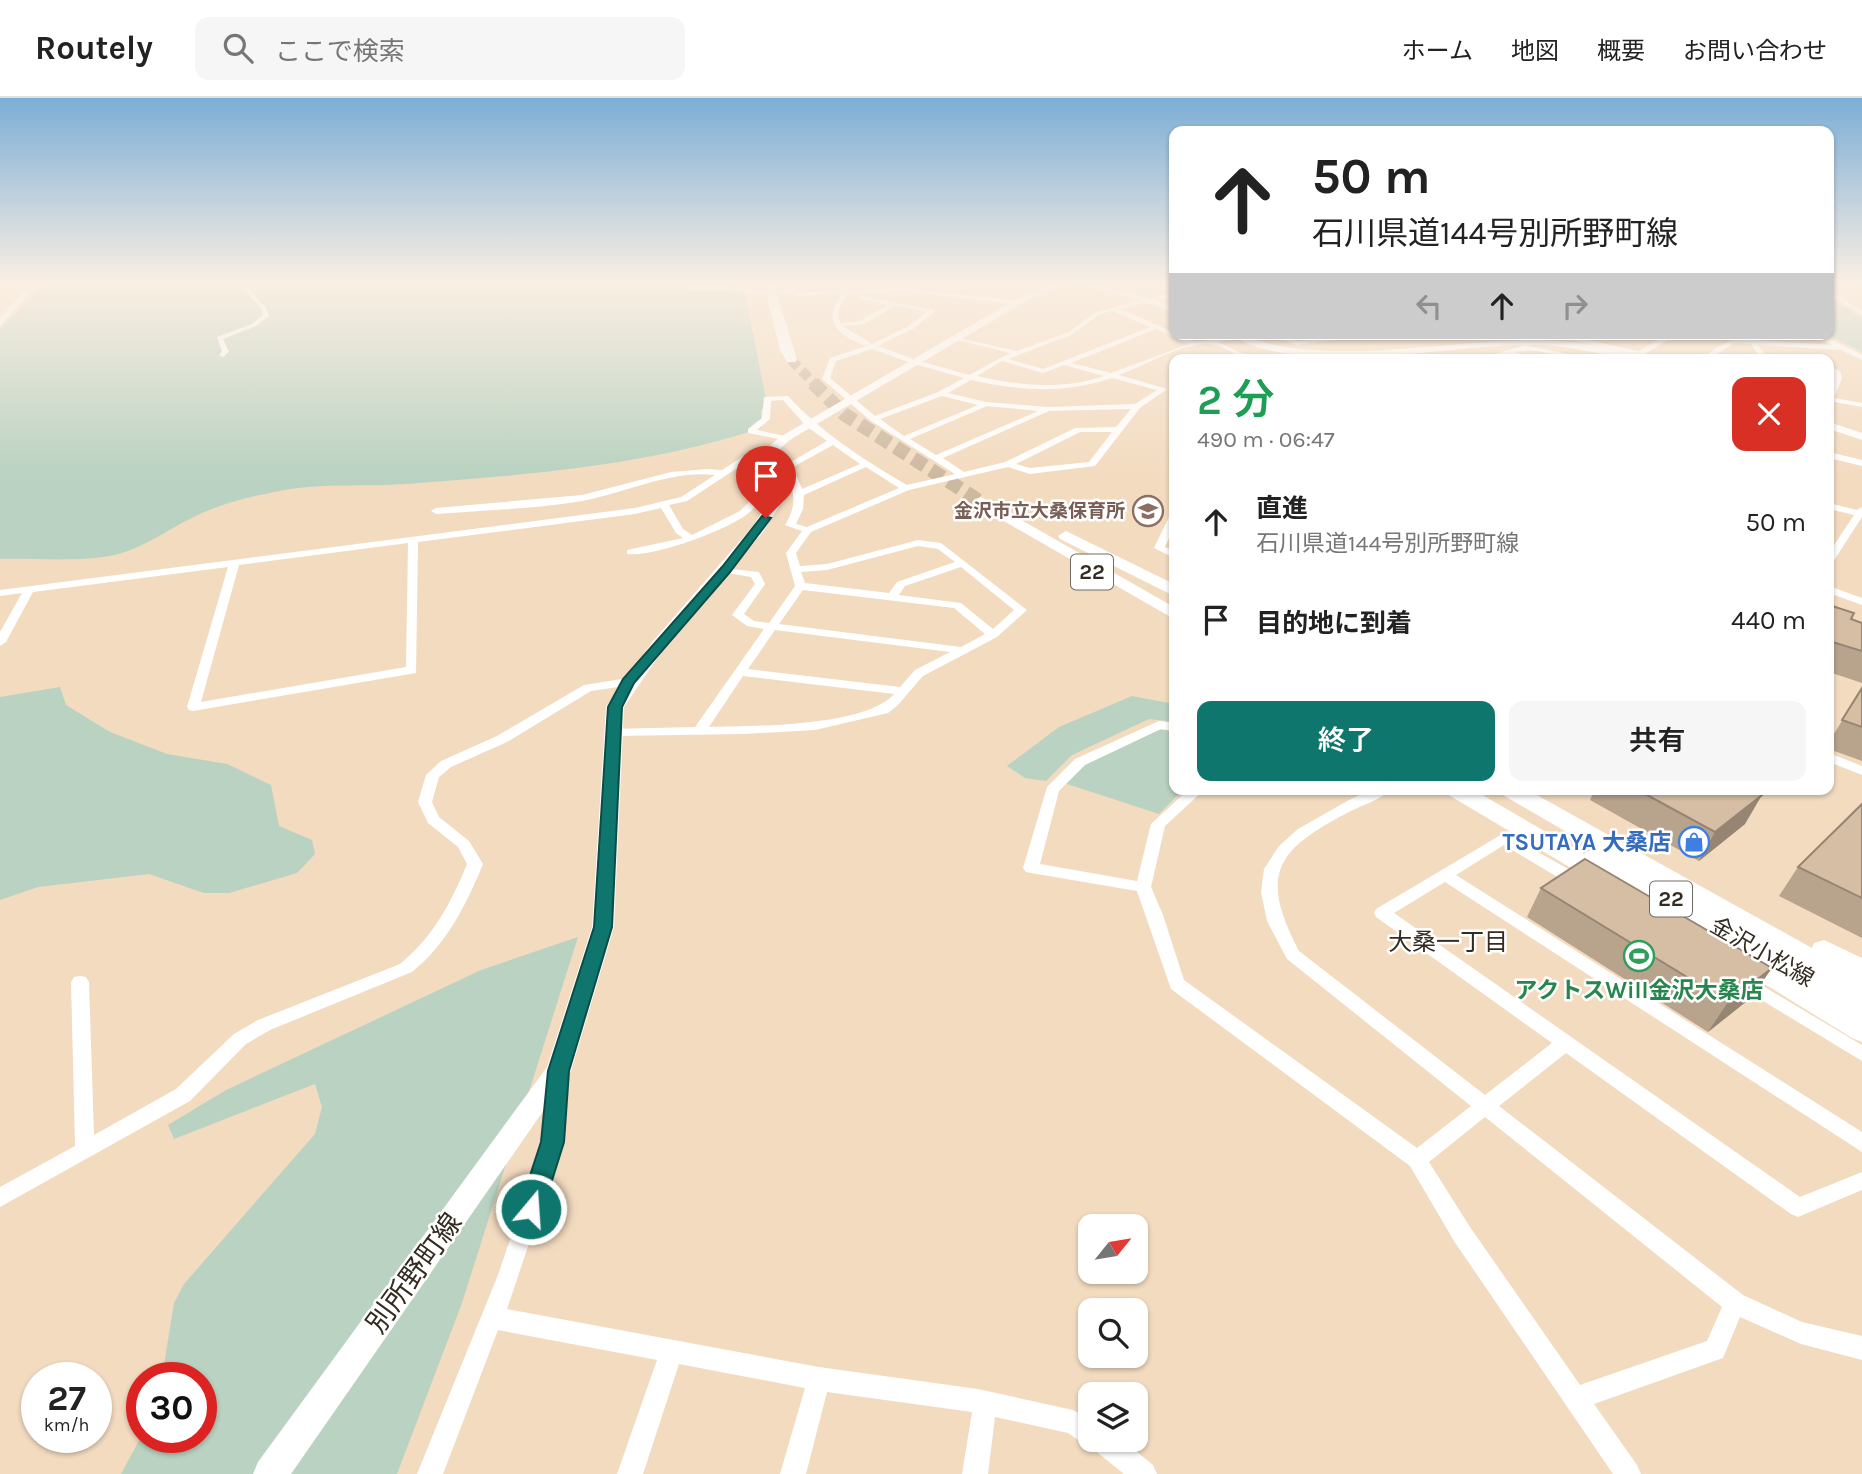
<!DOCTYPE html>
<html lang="ja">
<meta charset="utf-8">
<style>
:root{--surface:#fff;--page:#f6f6f6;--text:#222;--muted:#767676;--line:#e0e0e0;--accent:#0f766e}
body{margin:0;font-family:Karla,"Noto Sans JP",sans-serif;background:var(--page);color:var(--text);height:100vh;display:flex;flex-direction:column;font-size:26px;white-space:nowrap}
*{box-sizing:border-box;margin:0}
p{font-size:23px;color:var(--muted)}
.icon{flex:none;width:38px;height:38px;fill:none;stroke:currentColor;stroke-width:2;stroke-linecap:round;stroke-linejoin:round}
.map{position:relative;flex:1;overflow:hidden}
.side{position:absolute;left:1169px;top:256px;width:665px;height:441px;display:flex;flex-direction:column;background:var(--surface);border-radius:14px;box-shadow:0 2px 5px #0004}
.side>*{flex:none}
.guide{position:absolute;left:1169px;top:28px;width:665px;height:214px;border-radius:14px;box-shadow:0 2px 5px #0004;background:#fff;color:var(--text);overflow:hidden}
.needle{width:46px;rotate:60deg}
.fabs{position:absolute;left:1078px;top:1116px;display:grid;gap:14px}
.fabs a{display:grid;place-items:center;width:70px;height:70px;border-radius:14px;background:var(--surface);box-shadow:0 2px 5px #0004;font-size:35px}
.speed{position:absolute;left:21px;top:1264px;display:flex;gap:14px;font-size:35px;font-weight:700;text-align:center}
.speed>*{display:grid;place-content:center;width:91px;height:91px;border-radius:50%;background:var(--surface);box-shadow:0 2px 5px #0004;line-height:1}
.speed small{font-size:18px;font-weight:400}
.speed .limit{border:10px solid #d22;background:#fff;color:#111}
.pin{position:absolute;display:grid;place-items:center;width:60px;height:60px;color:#fff;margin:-72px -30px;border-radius:50% 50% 50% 0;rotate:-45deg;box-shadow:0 0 7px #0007}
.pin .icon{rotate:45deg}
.me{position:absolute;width:77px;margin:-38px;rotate:18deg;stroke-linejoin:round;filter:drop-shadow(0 0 5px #0008)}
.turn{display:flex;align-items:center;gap:24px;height:147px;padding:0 28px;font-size:32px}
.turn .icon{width:91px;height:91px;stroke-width:2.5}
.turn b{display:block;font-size:49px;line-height:60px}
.lanes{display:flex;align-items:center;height:66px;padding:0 28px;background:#0003;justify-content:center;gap:35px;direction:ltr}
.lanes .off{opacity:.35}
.round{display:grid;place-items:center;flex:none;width:74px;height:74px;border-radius:14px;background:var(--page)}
.overview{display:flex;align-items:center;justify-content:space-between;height:119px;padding:0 28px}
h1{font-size:42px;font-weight:600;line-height:52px;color:#1e9e55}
.primary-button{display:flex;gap:14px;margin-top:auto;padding:14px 28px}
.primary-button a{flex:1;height:80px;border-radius:14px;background:var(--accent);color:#fff;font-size:28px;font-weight:600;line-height:80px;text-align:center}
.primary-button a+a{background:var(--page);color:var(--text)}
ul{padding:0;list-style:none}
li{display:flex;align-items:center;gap:21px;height:98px;padding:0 28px}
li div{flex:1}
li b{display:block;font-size:26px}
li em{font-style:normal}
header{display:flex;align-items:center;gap:42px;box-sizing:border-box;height:98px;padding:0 35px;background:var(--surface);border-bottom:2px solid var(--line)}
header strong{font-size:33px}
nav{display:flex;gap:38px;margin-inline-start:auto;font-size:24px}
.search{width:490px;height:63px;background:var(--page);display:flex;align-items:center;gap:18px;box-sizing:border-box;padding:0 24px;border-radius:14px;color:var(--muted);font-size:26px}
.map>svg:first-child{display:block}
.green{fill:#b9d2c1}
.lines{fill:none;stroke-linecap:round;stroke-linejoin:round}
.primary-tunnel-far1{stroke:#cdb8a0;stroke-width:10;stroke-dasharray:10 5;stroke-linecap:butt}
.primary-tunnel{stroke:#cdb8a0;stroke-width:14;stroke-dasharray:14 7;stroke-linecap:butt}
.street{fill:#fff;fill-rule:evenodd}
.secondary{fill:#fff;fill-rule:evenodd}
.primary{fill:#fff;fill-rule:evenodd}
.wall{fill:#b8a38d}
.shaded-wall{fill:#968573}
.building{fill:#d6bea4;stroke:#968573;stroke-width:2}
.route{fill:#0f766e;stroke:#0a4d48;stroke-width:2}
.labels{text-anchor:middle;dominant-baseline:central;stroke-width:5;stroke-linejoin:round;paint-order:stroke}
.far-education-label{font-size:19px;font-weight:bold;fill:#785e54;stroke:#fff;text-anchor:end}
.shield{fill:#fff;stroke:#716b64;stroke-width:2}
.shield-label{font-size:21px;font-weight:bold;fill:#342b21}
.shop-label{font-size:23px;font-weight:bold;fill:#366cbe;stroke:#fff;text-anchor:end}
.street-label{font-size:23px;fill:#342b21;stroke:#fff}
.leisure-label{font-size:23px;font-weight:bold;fill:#27864d;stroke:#fff}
.neighbourhood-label{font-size:24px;fill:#342b21;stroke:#fff}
.near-street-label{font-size:28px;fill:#342b21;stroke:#fff}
</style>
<header>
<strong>Routely</strong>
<div class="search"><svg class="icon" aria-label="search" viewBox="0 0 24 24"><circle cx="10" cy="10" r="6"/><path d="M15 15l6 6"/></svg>ここで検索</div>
<nav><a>ホーム</a><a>地図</a><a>概要</a><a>お問い合わせ</a></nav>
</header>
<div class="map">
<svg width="1862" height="1376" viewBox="0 0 1862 1376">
<rect width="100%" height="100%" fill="#f3dbc0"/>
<!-- green -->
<path class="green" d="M46 186H743L767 306 761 312V330C647 368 525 377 406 386 365 389 325 385 284 392 257 397 227 404 202 415 175 427 150 446 122 455 90 465 34 460 0 461V230Z
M1829 200 1862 220V254L1827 236Z
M60 589 66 607 110 634 167 656 227 666 271 687 279 728 312 742 315 756 297 775 229 795H204L149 776 38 789 0 802V599Z
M1132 598 1174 606V624L1149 621 1072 657 1046 683 1025 680 1007 668 1059 629Z
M1150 631 1174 633V691H1184L1159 716 1061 684 1080 664Z
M578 839 462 1205 397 1376H121L142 1337 201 1339V1279H162L174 1205 184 1186 315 1036 322 1009 315 986 174 1041 168 1027 226 992 481 872Z"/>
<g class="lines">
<!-- primary-tunnel-far1 -->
<path class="primary-tunnel-far1" d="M791 262 815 286"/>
<!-- primary-tunnel -->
<path class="primary-tunnel" d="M813 285 844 316 981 404"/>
<!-- street -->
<path class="street" d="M0 186H10L0 189Z
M238 186H244L266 209 269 218 256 228 223 241 229 254 223 259 219 257 222 254 217 239 252 226 263 217 261 210Z
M678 186 688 188H730L772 194 794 190 798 194 844 192 849 186H855L851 192 903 190 1019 203 1017 206 903 194 848 196 840 209 838 218 840 225 860 223 888 207 859 201 861 198 934 212V214L913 231 878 248 916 262 969 277 1010 255 954 241V239L1017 253 1069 234 1096 214 1174 194V198L1120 211 1196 244 1243 236H1263L1218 244 1253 261C1237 261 1223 245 1207 246 1177 247 1147 267 1119 277L1167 291 1140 310 1095 368 1030 376 1008 369 909 392 811 434 796 455 800 468 827 466 918 442 941 445 1027 512 997 539 923 578 898 607 888 615 815 632 743 636 614 638 609 637 607 634 609 631 695 629 764 531 747 528 732 517 755 486 751 479 722 474V470L759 474 765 486 744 516 754 523 769 525 795 488 786 455 802 433 785 427C799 405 793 390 784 368L827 343 806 328 783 302 771 303 770 321 757 332 789 339V343L748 335V331L762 320 764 299 788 298C823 336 863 361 907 387L955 376 871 323 822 281 830 260 866 248C838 237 822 225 841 196L796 198 792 194 772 198 730 192H687ZM895 208 927 214 909 228 872 246 843 228 864 226ZM1113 213 1150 229 1043 271 1008 261 1073 236 1100 216ZM1156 231 1189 246 1111 275 1071 265ZM872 251 911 265 964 280 938 294 875 318 830 280 836 263ZM1002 263 1043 275 1064 267 1104 278C1062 292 1020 288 977 278ZM1112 280 1157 292 1135 306 1048 309 986 304 948 295 971 282C1020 293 1064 296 1112 280ZM942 298 978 307 904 338 880 321ZM987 308 1038 313 936 357 910 341ZM1131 311 1116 329 1075 330 1005 364 964 374 943 360 1049 313ZM1080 334H1112L1089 364 1030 370 1016 366ZM833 347 860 366 802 391 793 369ZM866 369 899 390 807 429 796 426 803 411 804 397ZM918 448 938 451 955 464 897 484 889 495 805 485 801 474 827 472ZM961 469 1014 512 993 531 961 505 899 497 905 488ZM803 492 954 510 985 536 961 549 779 526ZM775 532 950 554 915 572 900 589 748 571ZM743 578 894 596C865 629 752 628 709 629Z
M1829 193 1862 212V217L1829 197Z
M1271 236H1280L1297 243 1345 236 1341 241 1296 247Z
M1545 236H1559L1638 253 1669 236H1677L1637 261H1631L1634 256Z
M1789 236H1821L1862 257V262L1841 252 1758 247 1768 261H1761L1751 246 1734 245 1709 261H1701C1716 249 1737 235 1755 242L1832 247 1817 240Z
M1525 247 1581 259 1584 261C1562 261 1537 248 1515 254L1537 261C1527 261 1517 256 1507 256 1498 256 1488 261 1478 261Z
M1829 268 1840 273 1842 280 1834 300 1862 305V309L1829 303C1829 294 1835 285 1834 276L1829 273Z
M769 352 773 355 772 357 751 361 687 403 669 407 683 431 692 437 740 413 750 403 757 386 775 383V387L764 390C760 401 756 410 746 417 724 433 655 459 627 456V452L683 440 676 435 661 410 635 416 418 444 416 575 193 613 189 612 187 609 228 469 33 494 6 544 0 548V534L22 495 0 498V492L635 410 681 399 715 377C670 372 626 395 582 403 534 411 485 412 436 416L431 413 436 410 582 397 671 374 707 371 722 372 745 357ZM408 445 406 569 201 604 239 467Z
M1829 354 1862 362V368L1829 360Z
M1829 405 1857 412 1862 409V419L1833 464 1829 465V455L1854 417 1829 411Z
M1174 416V429L1165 449 1174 453V460L1154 450 1169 419Z
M1829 488 1862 500V507L1829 495Z
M628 580 632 581 634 584 632 587 591 593 507 644 451 669 439 679 432 704 439 719 469 743 483 766C466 807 447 846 412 874L270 932 246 946 190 1003 0 1109V1089L75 1048 71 884 74 879 80 878 86 879 89 884 94 1037 176 991 234 936 258 922 400 866C433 839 451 805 467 766L458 749 428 725 418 704 426 677 441 663 497 638 584 587Z
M1159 623 1174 625V633L1161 631 1085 667 1059 693 1040 766 1137 783 1151 726 1189 691H1205L1165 728 1151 789 1163 817 1184 882 1417 1050 1471 1008 1287 861 1267 823 1261 794 1264 771 1279 748 1298 731 1349 702 1372 691H1391C1381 702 1362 707 1349 714 1275 752 1259 777 1299 853L1485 997 1552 945 1376 819 1374 815 1376 811 1504 735 1586 781 1588 785 1586 789H1574L1504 747 1456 777 1862 1034V1054L1445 784 1394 815 1800 1099 1862 1074V1092L1798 1119 1791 1116 1566 955 1499 1008 1743 1197 1802 1224 1862 1238V1262L1801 1246 1740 1219 1723 1260 1594 1306 1637 1367 1641 1376H1613L1454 1143 1410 1068 1171 891 1137 793 1031 775 1026 774 1023 770 1047 689 1075 661ZM1485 1019 1722 1209 1707 1243 1580 1287 1470 1129 1429 1064Z
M1829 655 1862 668V677L1829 664Z
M1741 875 1862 947V963L1735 886 1732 881 1735 876Z
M558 966 565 969 567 974 563 1044 507 1211 819 1269 978 1291 1073 1312 1090 1321V1342H1122L1153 1367 1157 1376H1124L1093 1351 1092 1347 1081 1344 1068 1335 995 1319 988 1376H962L972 1314 827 1294 806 1376H780L805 1290 679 1266 643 1376H617L657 1262 498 1232 443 1376H417L498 1177 543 1044 549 974 551 969Z"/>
<!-- secondary -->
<path class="secondary" d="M30 186H38L0 228V220Z
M1056 186H1067L1031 200 793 340C766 359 771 368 782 395L778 410 763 434 664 550 624 609 614 829 571 973 291 1376H253L258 1364 547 969 592 829 606 609 653 543 753 428 764 410 770 395C757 365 756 355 785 336L1025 196Z
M1072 186C1106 184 1142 198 1174 208V214L1133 200Z
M1229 236C1244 236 1255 242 1270 246 1292 251 1316 253 1339 253 1429 255 1517 231 1607 249 1620 252 1637 254 1648 261 1611 261 1574 247 1536 247 1453 245 1299 282 1229 236Z
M1829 324 1862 335V342L1829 331Z"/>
<!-- primary -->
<path class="primary" d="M764 186H774L797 262 795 264H787L780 252Z
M981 399 1174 509V521L976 407 973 404 976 401Z
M1066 433 1174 486V498L1060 441 1058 438Z
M1444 691H1472L1584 756 1594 750 1501 696 1498 691H1526L1812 850 1814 845 1824 842 1862 860V944L1852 940 1732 866 1728 859 1735 851 1618 782 1607 789 1598 786 1447 696Z"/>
</g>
<!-- wall -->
<path class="wall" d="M1829 507 1851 521 1862 525V585L1829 574Z
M1862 590V663L1829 651V644Z
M1590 691H1750L1745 726 1699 763 1590 702 1594 693Z
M1862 706V840L1779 798 1798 769Z
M1541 790 1752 899 1708 934 1527 819Z"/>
<!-- shaded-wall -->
<path class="shaded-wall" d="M1762 697 1745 726 1699 763 1715 734Z
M1772 870 1752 899 1708 934 1728 904Z"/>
<!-- building -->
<path class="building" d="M1829 507 1854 515 1851 521 1862 525V553L1829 543Z
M1862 590V629L1842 622Z
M1636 691H1750L1762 697 1715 734Z
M1862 706V800L1798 769Z
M1585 761 1772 870 1728 904 1541 790Z"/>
<!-- sky -->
<linearGradient id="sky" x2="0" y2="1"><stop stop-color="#7caed6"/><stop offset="0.49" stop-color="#faefe3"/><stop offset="1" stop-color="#faefe3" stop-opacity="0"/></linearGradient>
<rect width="1862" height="378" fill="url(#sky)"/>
<!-- route -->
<path class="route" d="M762 418 771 420 730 474 634 585 622 609 612 829 569 973 564 1044 543 1111 539 1118 531 1121 522 1118 519 1111 541 1044 548 973 594 829 608 609 623 581 722 469Z"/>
<!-- icons -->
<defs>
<g id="school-ring" transform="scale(1.575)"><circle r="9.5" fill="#fff" stroke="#8d6e63" stroke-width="1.5"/><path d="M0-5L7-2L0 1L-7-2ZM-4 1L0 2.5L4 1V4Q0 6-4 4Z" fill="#8d6e63"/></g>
<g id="shop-ring" transform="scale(1.575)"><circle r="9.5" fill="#fff" stroke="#3f7fe0" stroke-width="1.5"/><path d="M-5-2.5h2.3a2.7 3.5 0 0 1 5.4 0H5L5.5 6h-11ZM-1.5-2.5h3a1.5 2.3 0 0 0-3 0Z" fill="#3f7fe0"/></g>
<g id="stadium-ring" transform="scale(1.575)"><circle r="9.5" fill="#fff" stroke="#2e9e5b" stroke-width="1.5"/><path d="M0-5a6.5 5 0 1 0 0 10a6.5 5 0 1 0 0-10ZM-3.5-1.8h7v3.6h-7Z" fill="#2e9e5b"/></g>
</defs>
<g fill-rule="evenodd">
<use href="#school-ring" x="1148" y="413"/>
<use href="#shop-ring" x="1694" y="744"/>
<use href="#stadium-ring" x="1639" y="858"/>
</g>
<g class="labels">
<!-- far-education labels -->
<g class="far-education-label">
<text x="1125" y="413">金沢市立大桑保育所</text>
</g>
<!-- shield labels -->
<g class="shield">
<rect x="1071" y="456.5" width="42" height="35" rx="5"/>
<rect x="1650" y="783.5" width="42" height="35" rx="5"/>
</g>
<g class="shield-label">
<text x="1092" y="474">22</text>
<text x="1671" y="801">22</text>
</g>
<!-- shop labels -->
<g class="shop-label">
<text x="1671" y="744">TSUTAYA 大桑店</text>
</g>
<!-- street labels -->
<g class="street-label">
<text transform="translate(1762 854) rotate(30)">金沢小松線</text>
</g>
<!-- leisure labels -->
<g class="leisure-label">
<text x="1639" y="892">アクトスWill金沢大桑店</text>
</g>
<!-- neighbourhood labels -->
<g class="neighbourhood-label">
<text x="1448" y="844">大桑一丁目</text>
</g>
<!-- near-street labels -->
<g class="near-street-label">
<text transform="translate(414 1175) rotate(-54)">別所野町線</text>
</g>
</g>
</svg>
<div class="fabs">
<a><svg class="needle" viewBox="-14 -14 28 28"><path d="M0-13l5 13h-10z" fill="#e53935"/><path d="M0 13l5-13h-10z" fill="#767676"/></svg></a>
<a><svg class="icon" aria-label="search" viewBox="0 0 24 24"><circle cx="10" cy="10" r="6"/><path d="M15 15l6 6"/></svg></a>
<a><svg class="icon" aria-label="layers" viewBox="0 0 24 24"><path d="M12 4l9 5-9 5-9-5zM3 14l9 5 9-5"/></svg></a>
</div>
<div class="speed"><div>27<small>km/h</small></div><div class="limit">30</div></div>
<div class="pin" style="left:766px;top:420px;background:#d93025"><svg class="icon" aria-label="arrive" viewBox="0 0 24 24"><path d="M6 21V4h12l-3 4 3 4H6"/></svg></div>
<svg class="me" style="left:531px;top:1111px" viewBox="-20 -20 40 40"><circle r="17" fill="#0f766e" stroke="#fff" stroke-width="3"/><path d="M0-11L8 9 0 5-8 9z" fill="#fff"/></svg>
<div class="guide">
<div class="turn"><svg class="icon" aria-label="ahead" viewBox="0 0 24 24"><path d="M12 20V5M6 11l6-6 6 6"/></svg><div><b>50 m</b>石川県道144号別所野町線</div></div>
<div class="lanes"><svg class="icon off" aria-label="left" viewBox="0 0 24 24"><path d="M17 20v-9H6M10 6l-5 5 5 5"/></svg><svg class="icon" aria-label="ahead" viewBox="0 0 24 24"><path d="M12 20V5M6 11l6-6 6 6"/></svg><svg class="icon off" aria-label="right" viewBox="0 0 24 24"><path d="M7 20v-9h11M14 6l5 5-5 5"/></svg></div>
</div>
<section class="side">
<div class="overview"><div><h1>2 分</h1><p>490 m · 06:47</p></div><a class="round" style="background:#d93025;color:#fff"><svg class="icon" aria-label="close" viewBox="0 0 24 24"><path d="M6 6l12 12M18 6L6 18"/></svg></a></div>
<ul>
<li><svg class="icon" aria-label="ahead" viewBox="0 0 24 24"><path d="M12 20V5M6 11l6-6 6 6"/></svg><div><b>直進</b><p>石川県道144号別所野町線</p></div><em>50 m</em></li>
<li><svg class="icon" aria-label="arrive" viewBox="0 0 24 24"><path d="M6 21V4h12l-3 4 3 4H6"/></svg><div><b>目的地に到着</b></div><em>440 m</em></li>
</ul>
<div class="primary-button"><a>終了</a><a>共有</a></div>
</section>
</div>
